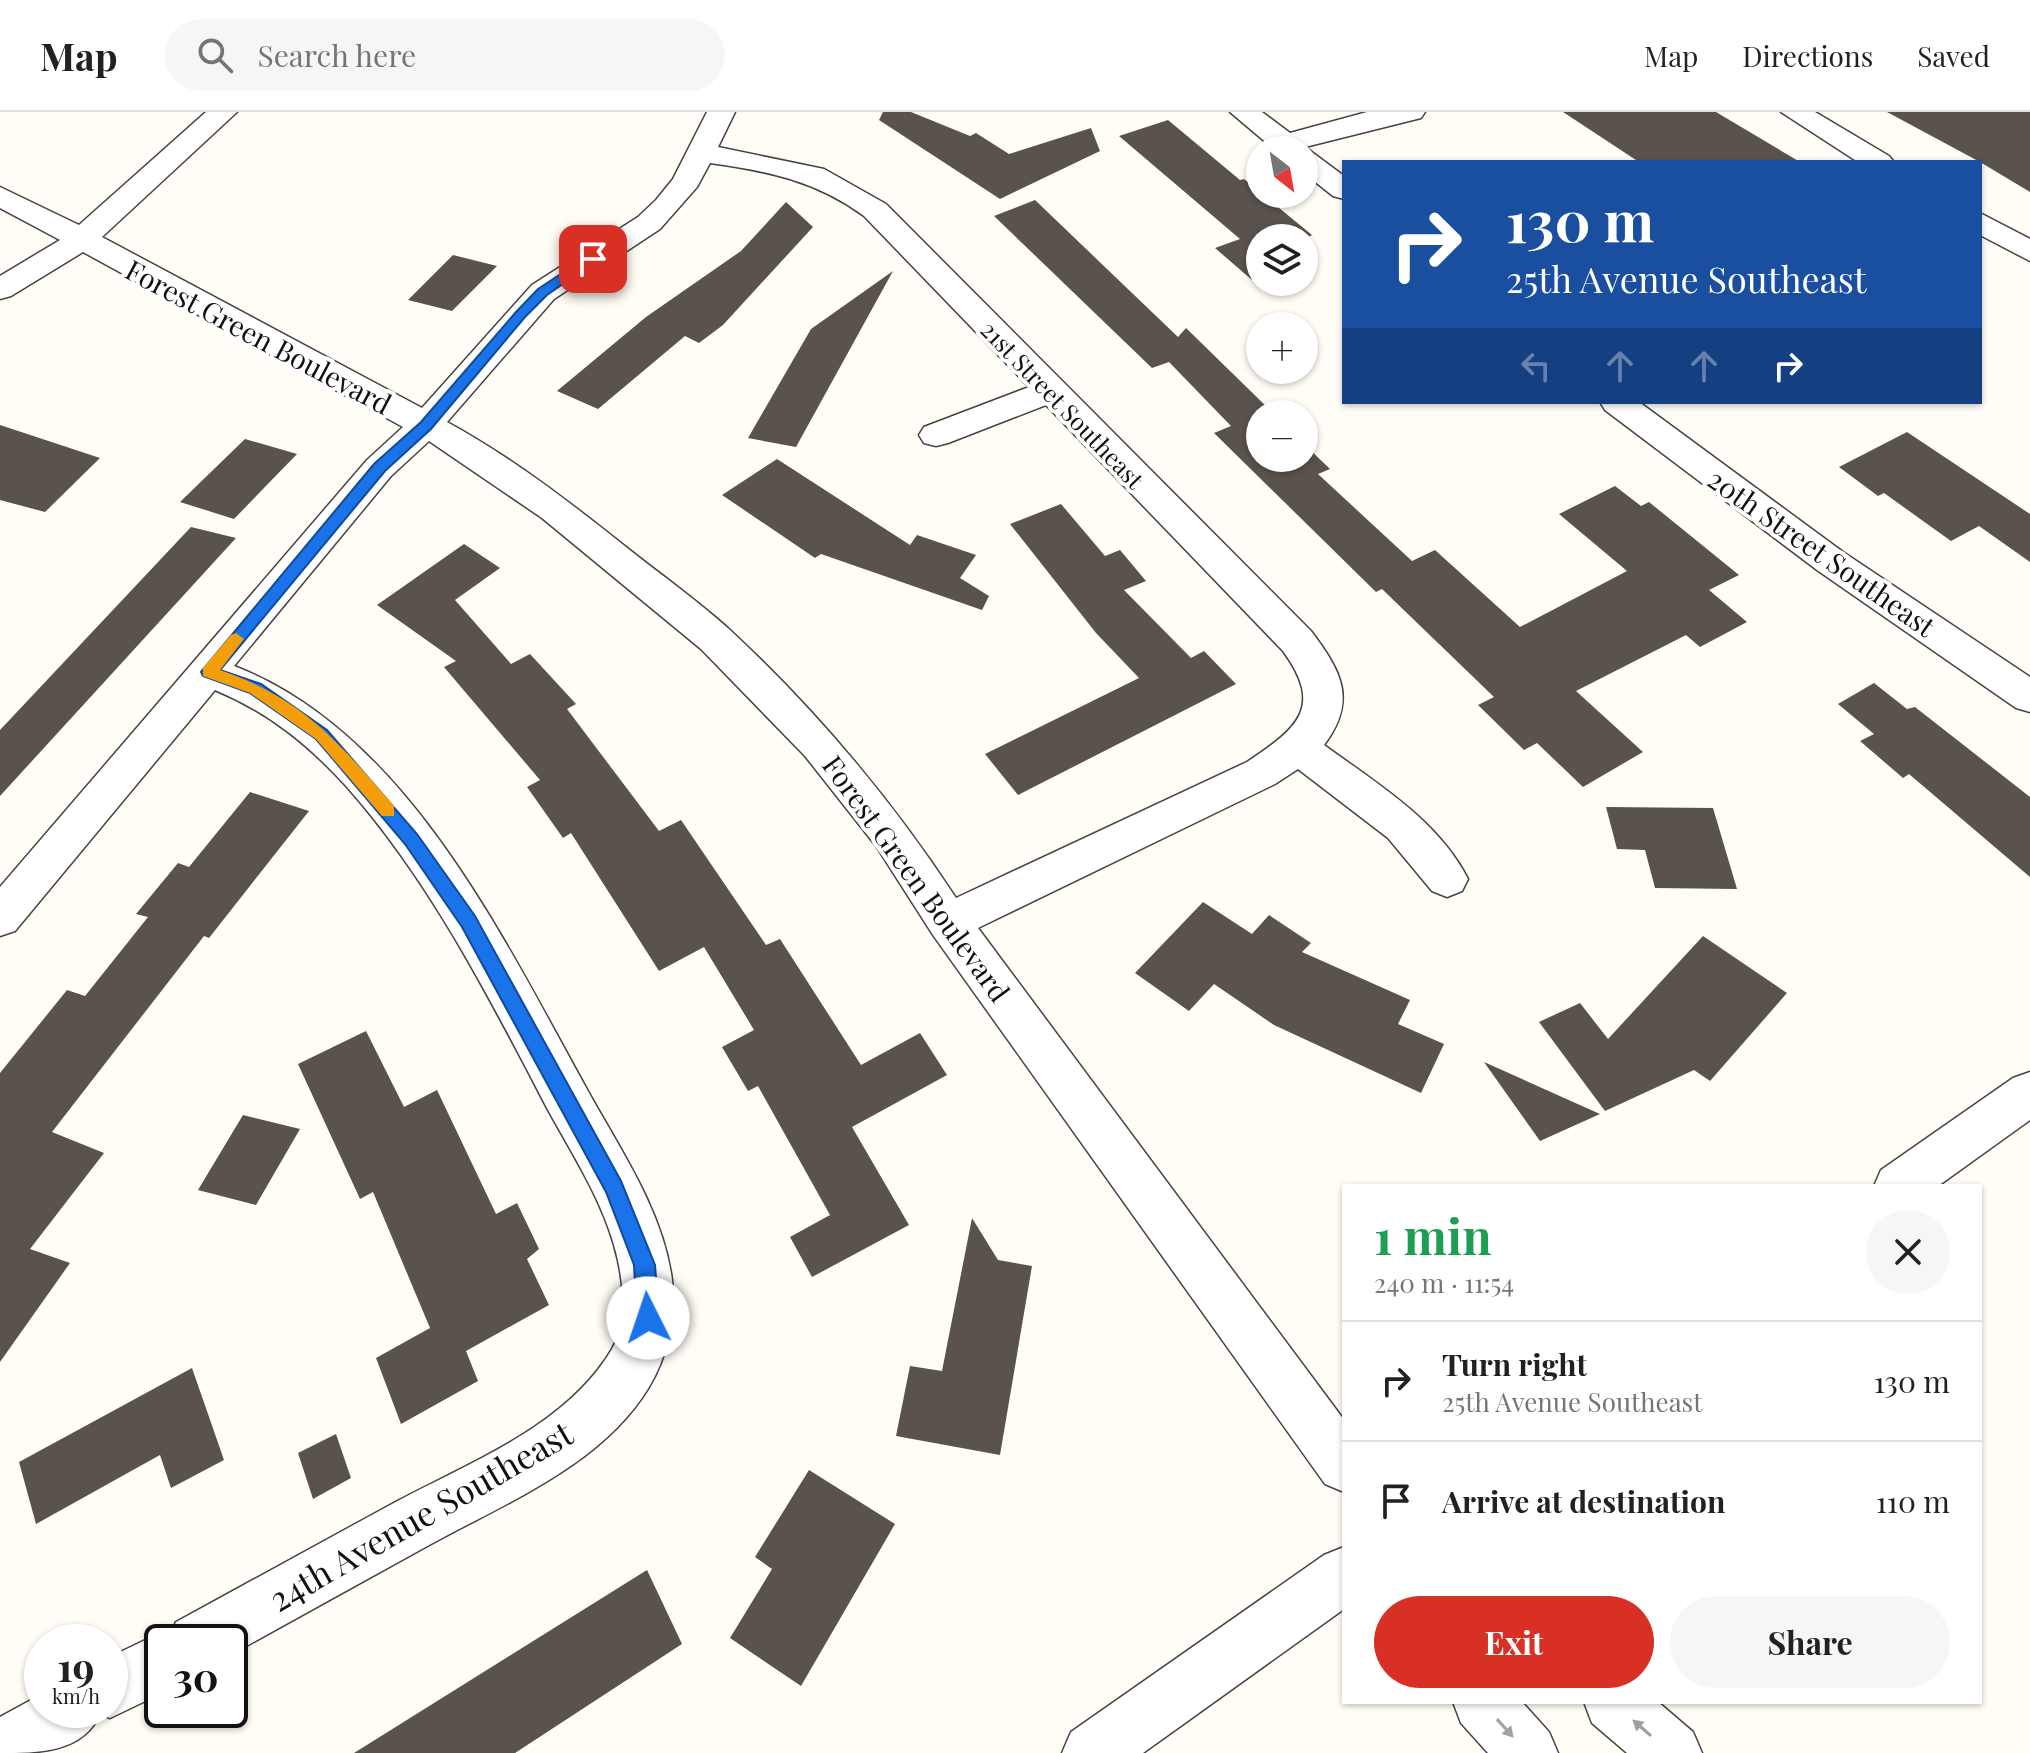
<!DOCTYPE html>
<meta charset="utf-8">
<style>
:root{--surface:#fff;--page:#f6f6f6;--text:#202124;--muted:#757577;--line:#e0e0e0;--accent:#d93025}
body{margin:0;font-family:"Playfair Display",serif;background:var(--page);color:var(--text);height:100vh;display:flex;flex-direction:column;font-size:30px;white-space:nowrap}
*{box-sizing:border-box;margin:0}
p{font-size:26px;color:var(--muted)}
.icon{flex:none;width:44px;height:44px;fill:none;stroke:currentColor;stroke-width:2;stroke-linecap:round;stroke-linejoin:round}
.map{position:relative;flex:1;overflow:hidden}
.panel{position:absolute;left:1342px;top:1072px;width:640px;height:520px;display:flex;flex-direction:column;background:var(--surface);border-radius:0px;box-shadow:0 2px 6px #0004}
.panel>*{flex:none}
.guide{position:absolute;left:1342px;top:48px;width:640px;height:244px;border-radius:0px;box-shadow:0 2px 6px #0004;background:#1a4fa0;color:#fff;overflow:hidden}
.needle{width:52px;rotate:149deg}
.buttons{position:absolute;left:1246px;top:24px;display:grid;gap:16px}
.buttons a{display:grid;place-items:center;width:72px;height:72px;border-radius:50%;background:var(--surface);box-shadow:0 2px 6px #0004;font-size:40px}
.speed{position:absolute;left:24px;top:1512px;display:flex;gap:16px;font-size:40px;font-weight:700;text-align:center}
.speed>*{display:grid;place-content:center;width:104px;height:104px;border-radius:50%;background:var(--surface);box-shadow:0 2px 6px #0004;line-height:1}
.speed small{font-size:20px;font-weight:400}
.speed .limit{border:4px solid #111;border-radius:12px;background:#fff;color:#111}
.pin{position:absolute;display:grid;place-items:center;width:68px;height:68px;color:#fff;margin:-34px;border-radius:16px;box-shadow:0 4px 12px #0006}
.me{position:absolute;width:88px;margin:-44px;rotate:356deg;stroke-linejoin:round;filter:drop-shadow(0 0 6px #0008)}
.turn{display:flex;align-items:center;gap:28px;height:168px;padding:0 32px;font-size:36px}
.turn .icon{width:104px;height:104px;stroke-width:2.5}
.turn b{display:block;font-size:56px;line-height:68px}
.lanes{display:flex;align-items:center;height:76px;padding:0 32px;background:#0003;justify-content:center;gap:40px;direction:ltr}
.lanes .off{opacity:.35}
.round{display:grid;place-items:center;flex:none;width:84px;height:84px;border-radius:42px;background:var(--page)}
.summary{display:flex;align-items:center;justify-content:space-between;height:136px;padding:0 32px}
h1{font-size:48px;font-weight:700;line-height:60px;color:#1e9e55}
.button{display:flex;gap:16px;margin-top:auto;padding:16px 32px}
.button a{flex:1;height:92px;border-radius:48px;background:var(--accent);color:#fff;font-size:32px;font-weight:700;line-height:92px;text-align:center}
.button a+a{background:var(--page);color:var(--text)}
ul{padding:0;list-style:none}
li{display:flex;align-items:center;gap:24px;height:120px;padding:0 32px;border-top:2px solid var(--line)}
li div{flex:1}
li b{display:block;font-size:30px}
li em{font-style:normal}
header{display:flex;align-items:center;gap:48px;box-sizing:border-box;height:112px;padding:0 40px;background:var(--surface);border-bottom:2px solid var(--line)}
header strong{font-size:38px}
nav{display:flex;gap:44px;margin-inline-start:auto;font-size:28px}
.search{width:560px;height:72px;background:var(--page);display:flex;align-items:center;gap:20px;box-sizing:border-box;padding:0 28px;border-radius:44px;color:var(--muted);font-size:30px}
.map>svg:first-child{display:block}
.building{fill:#5a524d}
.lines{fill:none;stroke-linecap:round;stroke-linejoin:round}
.minor-casing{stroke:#444;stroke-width:3}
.minor{fill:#fff;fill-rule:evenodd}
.oneway{fill:#a0a0a0}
.route{fill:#1a73e8;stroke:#114b97;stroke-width:2}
.slow{fill:#f59e0b}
.labels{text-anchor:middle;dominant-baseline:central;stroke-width:8;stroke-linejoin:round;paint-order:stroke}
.far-street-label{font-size:24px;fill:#111;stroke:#fff}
.street-label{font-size:28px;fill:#111;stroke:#fff}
.near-street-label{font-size:34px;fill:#111;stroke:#fff}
</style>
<header>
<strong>Map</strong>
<div class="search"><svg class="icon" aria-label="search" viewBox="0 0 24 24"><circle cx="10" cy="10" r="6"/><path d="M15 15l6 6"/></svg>Search here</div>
<nav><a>Map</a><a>Directions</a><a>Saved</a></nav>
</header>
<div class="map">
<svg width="2030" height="1641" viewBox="0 0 2030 1641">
<rect width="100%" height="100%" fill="#fffdf5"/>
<!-- building -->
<path class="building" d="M883 0H911L970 24 976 21 1009 42 1091 16 1100 39 1000 87 879 8Z
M1563 0H1716L1800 50H1639Z
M1887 0H2030V80L1980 50Z
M1168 8 1240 68 1244 67 1312 123 1304 127 1260 126V165L1252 168 1215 136 1240 127 1119 24Z
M1035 88 1178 225 1186 216 1274 302H1260V346H1304V332L1330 357 1318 362 1412 449 1435 438 1520 515 1627 459 1559 402 1615 374 1641 394 1649 390 1739 463 1709 478 1747 510 1700 535 1686 523 1576 579 1643 640 1583 675 1537 631 1524 638 1478 593 1494 585 1382 477 1376 480 1214 321 1231 314 1169 250 1152 256 994 104Z
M786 90 813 115 723 213 699 231 685 224 598 297 557 279 646 205 741 139Z
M453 143 497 154 452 199 408 188Z
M893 159 796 335 748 326 811 217Z
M0 313 100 346 45 400 0 388Z
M1907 320 2030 402V450L1979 414 1951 429 1884 381 1878 384 1839 355Z
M245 327 297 342 234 407 180 390Z
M777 347 910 433 917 423 976 443 960 466 989 484 982 498 821 442 815 446 722 383Z
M1061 392 1105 444 1120 438 1146 469 1124 478 1191 546 1204 539 1236 572 1018 683 985 642 1139 566 1096 521 1010 412Z
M191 415 236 426 0 684V618Z
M464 432 500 456 455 488 511 552 530 542 576 592 567 597 659 719 681 708 766 833 780 827 861 953 920 921 947 963 852 1015 909 1113 812 1165 790 1125 830 1103 758 974 748 979 722 935 754 918 704 835 659 859 571 721 563 726 527 675 540 668 444 555 456 549 377 493Z
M1874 571 1907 597 1915 595 2030 685V765L1909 662 1903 666 1860 629 1874 622 1838 592Z
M250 680 309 699 209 826 204 824 52 1020 104 1041 30 1137 70 1151 0 1250V961L67 878 85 884 148 805 136 802 178 751 189 755Z
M1606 695 1713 696 1737 777 1655 776 1645 738 1617 737Z
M1203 790 1252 822 1269 803 1311 831 1302 840 1410 888 1398 912 1444 932 1421 981 1274 913 1214 872 1189 899 1135 861Z
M1703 824 1787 881 1710 969 1694 958 1605 999 1539 910 1580 891 1608 927Z
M366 919 404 995 437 978 496 1102 517 1091 539 1137 527 1147 549 1193 466 1239 478 1269 401 1312 376 1246 430 1216 373 1080 360 1087 298 952Z
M1484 950 1600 1002 1540 1029Z
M243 1003 300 1017 256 1093 198 1078Z
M972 1106 998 1148 1032 1154 1000 1343 896 1324 910 1254 942 1259Z
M192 1256 224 1348 171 1376 160 1343 36 1412 19 1350Z
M336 1322 351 1366 313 1387 298 1341Z
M809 1358 895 1412 801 1574 730 1526 772 1457 755 1445Z
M647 1458 682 1532 515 1641H354Z"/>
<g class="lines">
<!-- minor casing -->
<g class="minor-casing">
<path id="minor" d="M206 0H237L102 125 422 296 532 173 638 105 656 88 673 67 707 0H735L718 35 824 57 886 92 1311 519C1341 559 1358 588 1324 633 1376 671 1438 708 1468 767L1462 779 1447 785 1432 779 1388 726 1298 657 1275 672 978 816 1344 1308V1380L1325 1372 933 823 876 734 805 644 701 537 542 406 429 329 391 364 234 554C404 619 501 822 584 972 617 1033 663 1097 672 1168 676 1205 668 1243 649 1275 602 1353 507 1390 431 1432 364 1469 297 1506 230 1543V1530H162V1581L110 1606 100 1602C83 1641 38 1641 0 1641V1605L42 1582V1598H110V1545L162 1520 170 1523 176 1510C248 1471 320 1431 392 1392 468 1351 566 1315 612 1237 629 1208 623 1164 614 1133 600 1084 571 1040 547 996 489 885 431 770 347 675 309 633 268 600 215 578L15 819 0 824V775L367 348 403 315 83 140 11 184 0 187V164L60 128 0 96V75L79 113ZM710 51C768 59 816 69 864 104L1029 275 924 315 919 323 924 331 936 334 948 331 1046 293 1283 539C1325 596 1296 617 1247 650L956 786C891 687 817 599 730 518 699 490 664 465 631 439 572 392 513 346 447 310L554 187 660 117 697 75Z
M1230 0H1262L1290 21 1367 0H1425L1421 6 1305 35 1344 64V87L1333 84 1304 61V38H1275Z
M1781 0H1815L1889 44 1894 50H1858Z
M1980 101 2030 127V149L1980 123Z
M1600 290H1639L1843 440 2030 565V600L2016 596 1817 458 1605 298Z
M2030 960V1008L1938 1074H1874L1881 1058 2013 966Z
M1344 1435V1497L1143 1641H1062L1071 1620 1324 1443Z
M1453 1590H1522L1549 1620 1558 1641H1488L1461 1611Z
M1584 1590H1658L1693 1620 1702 1641H1627L1592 1611Z"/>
</g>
<!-- minor -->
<use href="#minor" class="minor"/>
</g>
<!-- one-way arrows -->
<defs><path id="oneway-solid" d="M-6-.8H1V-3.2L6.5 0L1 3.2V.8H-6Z" transform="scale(2)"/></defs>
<g class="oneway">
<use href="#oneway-solid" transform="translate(1505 1616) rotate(48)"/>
<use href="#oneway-solid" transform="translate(1642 1616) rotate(-139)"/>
</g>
<!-- route -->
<path class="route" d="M588 144 599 147 547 183 525 205 431 317 385 359 220 558 261 572 327 618 417 722 475 804 621 1069 655 1153 659 1206 656 1214 648 1217 640 1214 637 1206 634 1153 606 1080 462 815 405 732 316 627 250 581 203 564 201 560 374 352 421 310 516 200 538 177Z"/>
<!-- slow -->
<path class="slow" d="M236 521 244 527 220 558C304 587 338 630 394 694V704H382L316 627 250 581 203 564V556L231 523Z"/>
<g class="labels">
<!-- far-street labels -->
<g class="far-street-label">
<text transform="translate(1063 292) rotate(46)">21st Street Southeast</text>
</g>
<!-- street labels -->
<g class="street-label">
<text transform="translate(259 224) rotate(28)">Forest Green Boulevard</text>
<text transform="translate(1822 440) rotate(35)">20th Street Southeast</text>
<text transform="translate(917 766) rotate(54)">Forest Green Boulevard</text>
</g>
<!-- near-street labels -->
<g class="near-street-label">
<text transform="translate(420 1403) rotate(-30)">24th Avenue Southeast</text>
</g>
</g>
</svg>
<div class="buttons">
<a><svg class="needle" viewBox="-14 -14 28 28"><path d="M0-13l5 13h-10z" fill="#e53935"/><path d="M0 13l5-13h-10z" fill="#757577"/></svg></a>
<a><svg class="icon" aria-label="layers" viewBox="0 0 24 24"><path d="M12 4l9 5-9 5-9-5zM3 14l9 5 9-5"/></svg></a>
<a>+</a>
<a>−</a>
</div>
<div class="speed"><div>19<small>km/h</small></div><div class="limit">30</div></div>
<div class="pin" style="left:593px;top:147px;background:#d93025"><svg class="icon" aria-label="arrive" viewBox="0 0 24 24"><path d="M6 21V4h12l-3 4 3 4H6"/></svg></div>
<svg class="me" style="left:648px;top:1206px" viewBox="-20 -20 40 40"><circle r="19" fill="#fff"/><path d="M0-13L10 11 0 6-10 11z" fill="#1a73e8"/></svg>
<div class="guide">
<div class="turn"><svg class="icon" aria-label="right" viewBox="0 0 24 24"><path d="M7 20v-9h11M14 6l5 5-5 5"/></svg><div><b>130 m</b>25th Avenue Southeast</div></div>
<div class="lanes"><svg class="icon off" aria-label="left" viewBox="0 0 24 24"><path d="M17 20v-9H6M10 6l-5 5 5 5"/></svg><svg class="icon off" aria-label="ahead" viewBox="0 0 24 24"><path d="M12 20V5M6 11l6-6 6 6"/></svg><svg class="icon off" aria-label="ahead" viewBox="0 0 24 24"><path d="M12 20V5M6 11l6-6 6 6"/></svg><svg class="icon" aria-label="right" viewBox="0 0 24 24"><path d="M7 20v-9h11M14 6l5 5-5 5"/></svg></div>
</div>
<section class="panel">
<div class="summary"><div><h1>1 min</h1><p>240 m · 11:54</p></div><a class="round"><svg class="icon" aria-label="close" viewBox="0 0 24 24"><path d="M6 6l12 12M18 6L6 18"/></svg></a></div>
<ul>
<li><svg class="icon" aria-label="right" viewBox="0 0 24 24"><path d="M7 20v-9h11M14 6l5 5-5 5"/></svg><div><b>Turn right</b><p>25th Avenue Southeast</p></div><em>130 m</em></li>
<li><svg class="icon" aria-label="arrive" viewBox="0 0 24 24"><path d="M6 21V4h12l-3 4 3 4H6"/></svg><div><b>Arrive at destination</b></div><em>110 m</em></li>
</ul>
<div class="button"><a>Exit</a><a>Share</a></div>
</section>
</div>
